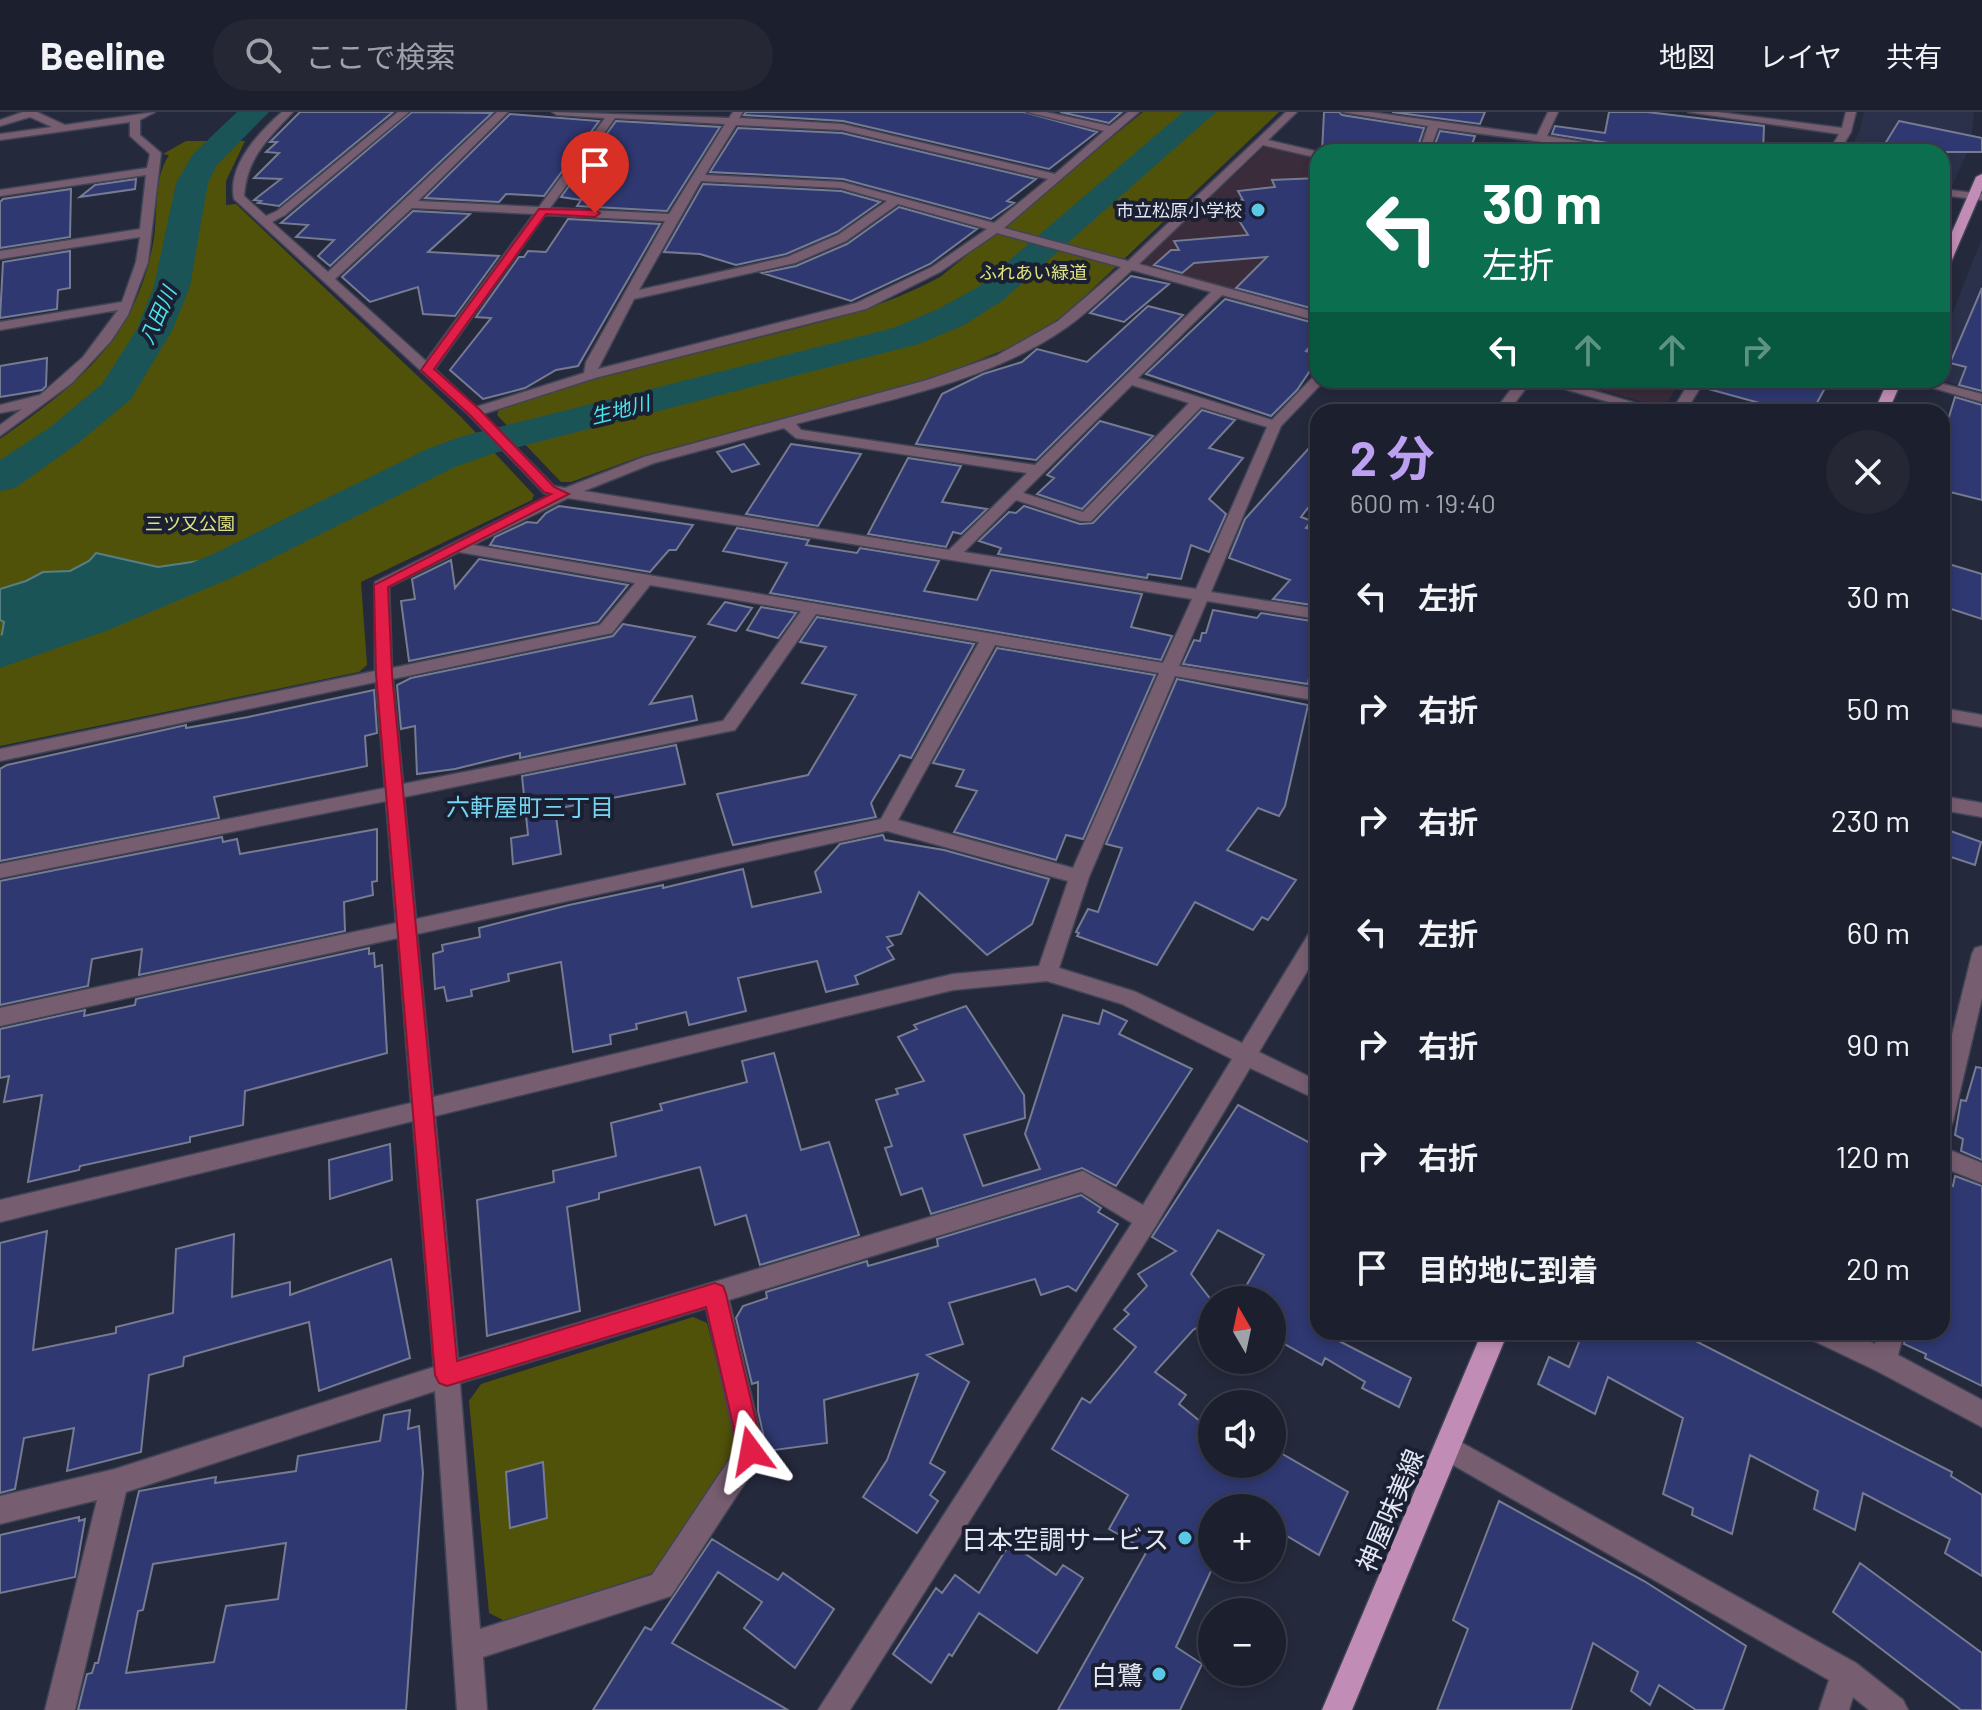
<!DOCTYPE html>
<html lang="ja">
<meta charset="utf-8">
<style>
:root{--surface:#1c1f2d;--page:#252735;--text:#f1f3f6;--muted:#a0a2aa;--line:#3a3d49;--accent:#bca0f2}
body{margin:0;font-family:Barlow,"Noto Sans JP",sans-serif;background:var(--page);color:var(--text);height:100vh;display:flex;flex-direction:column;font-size:30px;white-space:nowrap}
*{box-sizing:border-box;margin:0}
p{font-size:26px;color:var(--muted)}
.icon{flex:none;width:44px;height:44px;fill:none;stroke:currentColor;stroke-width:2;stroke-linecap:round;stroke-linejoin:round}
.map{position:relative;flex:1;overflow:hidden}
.panel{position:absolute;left:1310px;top:292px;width:640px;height:936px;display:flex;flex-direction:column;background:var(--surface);border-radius:24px;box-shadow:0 4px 12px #0003,0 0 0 2px var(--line)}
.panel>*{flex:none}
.guide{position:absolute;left:1310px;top:32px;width:640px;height:244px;border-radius:24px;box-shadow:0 4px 12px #0003,0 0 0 2px var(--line);background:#0b6e4f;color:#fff;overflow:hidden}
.needle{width:52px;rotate:351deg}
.tools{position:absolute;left:1198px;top:1174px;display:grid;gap:16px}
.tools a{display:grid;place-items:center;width:88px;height:88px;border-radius:50%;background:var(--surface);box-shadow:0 4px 12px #0003,0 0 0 2px var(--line);font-size:40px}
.pin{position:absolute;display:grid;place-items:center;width:68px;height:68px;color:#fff;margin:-82px -34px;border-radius:50% 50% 50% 0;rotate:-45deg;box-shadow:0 0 8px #0007}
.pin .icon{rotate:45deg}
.me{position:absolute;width:88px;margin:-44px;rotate:347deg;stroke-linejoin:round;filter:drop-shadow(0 0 6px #0008)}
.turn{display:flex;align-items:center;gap:28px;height:168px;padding:0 40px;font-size:36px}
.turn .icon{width:104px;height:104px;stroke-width:2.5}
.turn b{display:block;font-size:56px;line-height:68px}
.lanes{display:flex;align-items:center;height:76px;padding:0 40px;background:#0003;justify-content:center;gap:40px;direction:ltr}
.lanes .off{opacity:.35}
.round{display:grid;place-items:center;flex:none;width:84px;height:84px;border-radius:42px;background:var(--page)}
.head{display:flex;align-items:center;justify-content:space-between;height:136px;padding:0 40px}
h1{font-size:48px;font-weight:700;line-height:60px;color:var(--accent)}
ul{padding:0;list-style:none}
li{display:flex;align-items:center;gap:24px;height:112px;padding:0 40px}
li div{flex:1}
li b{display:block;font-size:30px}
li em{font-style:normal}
header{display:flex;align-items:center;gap:48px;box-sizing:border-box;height:112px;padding:0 40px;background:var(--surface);border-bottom:2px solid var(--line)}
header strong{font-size:38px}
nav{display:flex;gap:44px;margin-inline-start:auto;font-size:28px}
.search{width:560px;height:72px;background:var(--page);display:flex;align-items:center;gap:20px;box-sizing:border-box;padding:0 28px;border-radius:44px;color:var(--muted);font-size:30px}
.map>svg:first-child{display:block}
.built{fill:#2b314a}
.education{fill:#3a2c3a}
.green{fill:#515209}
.water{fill:#1a5457;stroke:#568086;stroke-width:2}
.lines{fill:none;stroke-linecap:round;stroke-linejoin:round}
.river{fill:#1a5457;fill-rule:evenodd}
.building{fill:#2f3871;stroke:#757b92;stroke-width:2;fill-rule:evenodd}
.minor-casing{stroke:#404456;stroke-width:3}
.major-casing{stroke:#404456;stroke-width:3}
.minor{fill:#765d70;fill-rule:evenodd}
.major{fill:#c18db6;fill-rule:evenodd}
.route{fill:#e11d48;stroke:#92132f;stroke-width:2}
.poi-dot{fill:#5ac8e6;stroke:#1b1f32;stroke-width:3}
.labels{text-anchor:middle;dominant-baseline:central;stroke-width:8;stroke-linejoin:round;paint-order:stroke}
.far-poi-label{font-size:18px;fill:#e3e7f3;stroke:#1b1f32;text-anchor:end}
.far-park-label{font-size:18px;fill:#dfe37b;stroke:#1b1f32}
.far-water-label{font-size:20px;font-style:italic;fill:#48e6ef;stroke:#1b1f32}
.neighbourhood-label{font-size:24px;fill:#73d5f1;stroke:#1b1f32}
.near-street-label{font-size:26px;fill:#e3e7f3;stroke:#1b1f32}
.near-poi-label{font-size:26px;fill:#e3e7f3;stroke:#1b1f32;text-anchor:end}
</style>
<header>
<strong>Beeline</strong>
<div class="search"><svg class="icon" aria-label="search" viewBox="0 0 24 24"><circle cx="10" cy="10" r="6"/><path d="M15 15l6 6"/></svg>ここで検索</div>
<nav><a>地図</a><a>レイヤ</a><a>共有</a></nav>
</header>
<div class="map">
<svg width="1982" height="1598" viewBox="0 0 1982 1598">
<rect width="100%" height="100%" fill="#25293c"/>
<!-- built -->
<path class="built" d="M1864 0H1974L1971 32 1952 74 1942 75V40H1848L1859 21Z
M1982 126V279L1940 268 1942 228Z"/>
<!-- education -->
<path class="education" d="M1270 35 1318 46V201L1147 154 1143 149 1263 36Z
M1563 268H1681L1666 292 1658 294Z"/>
<!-- green -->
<path class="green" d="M1143 0H1279L1065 203 1016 233 937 265 645 343 571 370H561L497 303 499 297C582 268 668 249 754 227 818 211 881 197 940 165Z
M186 29H245L226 69V93L236 92 461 305 534 383 532 388 361 470 367 553 359 560 0 634V327C76 274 135 228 153 132 159 102 152 69 169 43L163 42Z
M693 1205 707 1211 739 1339 656 1460 505 1509 489 1501 469 1289 481 1272Z"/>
<!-- water -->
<path class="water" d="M96 441 158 455 213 447 90 500 0 533 4 510 0 508V477L26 469 43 460 70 459 89 449Z"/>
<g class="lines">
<!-- river -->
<path class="river" d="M237 0H269L217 53 208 71 190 174 173 217 131 287 77 332 15 376 0 379V348L49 316 102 272 137 217 154 174 176 71 193 42Z
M1183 0H1216L1002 189 964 213 919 232 491 342 455 355 243 461 106 519 0 556V524L74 499 211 443 427 337 463 324 893 216 938 197 978 175Z"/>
</g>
<!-- building -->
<path class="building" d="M300 0H393L279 94 258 91 261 89 254 88 281 67 254 66 279 41 266 40 277 30H270Z
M412 0 492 1 330 154 318 144 334 128 296 125 308 113 281 111Z
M746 0H1024L1097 20 1049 57 843 9 744 3Z
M1060 0H1122L1109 11Z
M1324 0H1339L1342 3 1424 16 1416 40H1322Z
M1392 0H1485L1480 12Z
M1609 0H1647L1764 14 1763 40H1648L1645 37 1552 22 1555 14 1605 21Z
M510 2 599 9 544 84 506 82 499 90 425 86Z
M616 9 720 15 667 99 577 94 581 88 561 85Z
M1899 9 1982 26V40H1880Z
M738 16 842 21 1036 67 1007 89 1014 91 991 107 843 67 710 60Z
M1440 19 1475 24 1469 40H1432Z
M1318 66V198L1236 176 1267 145 1194 151 1182 161 1154 153 1171 138H1179L1174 129 1248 123 1227 89 1243 88 1238 79 1275 75 1272 68Z
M136 67 135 77 80 85 95 73Z
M703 72 841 79 880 90 837 120 786 142 736 153 700 142 664 140Z
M71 77 70 125 0 136V90L3 87Z
M899 95 977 117 930 152 851 189 762 161 796 154 847 132Z
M413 99 470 102 428 140 499 144 455 204 423 202 418 175 370 190 342 165Z
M568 107 660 112 578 254 556 258 525 276 483 287 450 258 491 206 476 205 519 145H524L528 139 546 140Z
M70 139V176L58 178 57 197 0 206 3 150Z
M1131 164 1169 172 1124 210 1090 201Z
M1982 176V279L1959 273 1966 255 1950 251Z
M1225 187 1318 212V226L1306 239 1318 243V247L1297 278 1271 304 1146 262Z
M1148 194 1183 203 1036 348 916 332 942 282 983 262 1022 250 1037 237 1087 250Z
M47 246 46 274 42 278 0 285V254Z
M1708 268H1825L1822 275 1825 276 1812 300H1775L1778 296 1705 276Z
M1955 285 1982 293V388L1942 378V328Z
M1202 298 1235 308 1209 336 1243 346 1209 387 1226 402 1209 440 1191 433 1181 467 1148 462 1147 466 998 442 1001 436 979 429 1009 400 1016 401 1024 394 1080 412 1093 411Z
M1100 309 1153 324 1082 397 1037 382 1054 366 1047 363Z
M1318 326V383L1301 405 1312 409 1306 416 1315 418 1311 423 1318 425V494L1273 487 1290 468 1229 446 1245 407Z
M744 332 759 352 732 360 717 340Z
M791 332 861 342 818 414 746 402Z
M908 346 961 354 942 390 987 397 961 422 953 420 946 435 868 422Z
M559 394 645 406 693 413 676 438H669L650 460 490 433 495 425 527 410 537 411 546 401Z
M737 416 809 428 806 433 857 441 860 436 939 449 924 479 977 488 991 458 1142 482 1131 515 1172 524 1161 548 770 481 787 451 723 439Z
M479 447 628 473 598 510 409 549 401 489 415 487 412 467 451 448 455 476Z
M1942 450 1982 462V507L1942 494Z
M725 490 752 496 736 519 708 512Z
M761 495 796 501 778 526 747 518Z
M1213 498 1257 506 1261 501 1318 510 1308 572 1183 552 1194 528 1200 529 1202 521H1206Z
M817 505 974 532 911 646 900 643 871 691 876 705 733 733 717 682 808 663 856 583 802 571 826 535 800 530Z
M623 512 695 525 650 592 692 584 697 608 520 646V641L455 657 417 662 415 614 401 617 397 573 411 566 613 524Z
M997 536 1155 563 1083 727 1066 723 1056 748 954 720 977 679 956 674 964 658 933 651Z
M1177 567 1308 593 1285 694 1279 704 1258 696 1227 738 1296 768 1268 808 1262 805 1253 818 1195 790 1157 853 1077 824 1079 821 1076 820 1088 797 1098 800 1122 736 1106 732Z
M374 578 377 621 365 624 367 654 214 685 219 706 0 749V657L7 653 186 613V616L248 605Z
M676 633 685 672 555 697 561 742 513 752 511 726 528 723 522 664Z
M1942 716 1981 730 1975 753 1942 742Z
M377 717V769L372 770 373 783 344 790 345 819 139 863 142 837 92 847 88 874 0 893V769L222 725 223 730 237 727 240 742Z
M883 723 885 728 944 738 1049 767 1032 812 987 843 919 780 901 822 887 825 893 833 887 836 894 847 855 864 858 872 826 880 817 849 738 866 746 899 689 913 686 900 636 912 637 917 610 923 611 932 573 940 561 850 508 862 509 869 471 878 472 884 447 889 444 875 435 877 433 842 443 839 442 833 480 825 479 816 569 793 663 773V776L743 757 752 795 821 780 815 760 840 732Z
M369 836V842L374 841 375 855 382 853 387 941 245 979 243 1013 190 1025V1030L80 1054 79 1058 28 1070 42 983 4 990 9 964 0 966V917L85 898 84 904 135 893 136 887Z
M966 894 1024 983 1025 1006 964 1023 983 1074 1040 1057 1025 1022 1063 903 1099 912 1103 898 1127 909 1119 922 1192 957 1116 1074 1082 1056 931 1102 922 1076 901 1083 885 1036 892 1034 876 988 898 982 896 977 924 969 898 925 917 917 914 913Z
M774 941 801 1038 829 1030 859 1123 760 1153 746 1103 715 1113 700 1055 599 1081V1087L567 1095 580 1199 487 1224 477 1088 554 1070 553 1059 616 1044 611 1011 662 998 660 992 747 970 742 949Z
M1976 955 1982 956V1048L1961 1039 1963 1027 1955 1023 1961 988 1966 989Z
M1238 993 1318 1035V1220H1328L1340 1227 1339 1229 1411 1266 1399 1295 1362 1276 1365 1270 1325 1246 1322 1253 1272 1225V1188H1238L1264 1143 1218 1118 1191 1162 1212 1189V1207L1193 1218 1155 1260 1186 1283 1179 1292 1212 1319V1352H1272V1336L1348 1380 1319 1443 1272 1415V1396H1212V1457L1176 1535 1202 1552 1180 1598H1058L1147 1439 1109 1417 1128 1383 1052 1337 1082 1286 1090 1291 1136 1235 1114 1217 1129 1202 1124 1198 1147 1174 1138 1162 1176 1139 1152 1125Z
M390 1032 392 1068 330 1087 329 1048Z
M1955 1064 1982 1074V1274L1925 1246 1926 1242 1904 1232 1907 1220H1942V1069L1953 1074Z
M1081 1083 1101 1096 1098 1100 1118 1112 1076 1179 1068 1174 1041 1183 1035 1167 949 1191 963 1232 927 1243 969 1270 930 1351 945 1360 930 1383 938 1389 917 1421 863 1385 887 1348 918 1262 824 1288 827 1331 767 1339 758 1299V1270L752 1272 736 1206 743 1194 767 1186 766 1180 867 1149 868 1154 938 1134 937 1127Z
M47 1119 33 1238 116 1221V1215L173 1201 176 1137 234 1122 232 1185 290 1170V1183L391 1147 410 1246 319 1279 309 1210 184 1245 183 1254 149 1263 141 1340 67 1359 74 1316 24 1326 15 1377 0 1381V1131Z
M1583 1220H1678L1952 1360 1951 1364 1982 1383V1464L1945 1441 1950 1427 1863 1381 1855 1418 1814 1397 1818 1379 1750 1343 1732 1422 1692 1403 1693 1396 1663 1382 1683 1306 1608 1265 1595 1302 1538 1272 1549 1245 1569 1255Z
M410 1298 408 1317 419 1314 423 1361 406 1598H78L87 1562 92 1561 95 1551H98L139 1379 216 1365 215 1371 296 1359 298 1344 380 1329 384 1303ZM286 1431 278 1487 226 1494 214 1550 126 1561 138 1499 143 1498 153 1452Z
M543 1350 547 1406 510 1416 506 1360Z
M1499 1389 1644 1469 1746 1534 1723 1598H1696L1659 1573 1650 1593 1631 1579 1638 1560 1593 1531 1571 1598H1437L1468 1517 1453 1508Z
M79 1405V1409L85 1407 75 1465 0 1481V1423Z
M712 1427 778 1468 783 1461 834 1497 795 1556 744 1516 762 1490 718 1460 672 1531 788 1598H593L645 1515 651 1518Z
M1010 1431 1056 1463 1063 1453 1083 1466 1037 1541 979 1501 952 1544 949 1542 931 1571 893 1542 936 1476 942 1481 955 1463 979 1481Z
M1860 1451 1982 1541V1598H1961L1833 1500Z"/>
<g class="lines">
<!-- minor casing -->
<g class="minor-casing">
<path id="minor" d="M23 0H37L65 13 155 0 140 8V23L161 41 148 150 128 203 111 229 72 271 0 324V313L22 297 0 301V293L40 283 83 245 118 198 0 218V210L122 190 136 150 140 125 0 147V139L140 117 146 63 0 84V78L147 56 150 42 130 24V10L0 28V22L52 15 30 5 0 14V8Z
M282 0H293C268 27 247 45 244 84L266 104 277 99 398 0H409L285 103 272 110 328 160 497 0H508L418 89 539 95 605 6 557 3 552 0 729 6 733 0H743L739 6 842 12 1055 62 1104 19 1027 0H1046L1110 14 1128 0H1139L1004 116 1128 149 1286 0H1297L1268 28 1319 40 1318 46 1263 33 1139 152 1318 201V209L1222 183 1138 266 1272 308 1313 265 1325 268 1281 314 1211 480 1318 497V507L1207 489 1179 554 1318 577V589L1175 564 1089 765 1059 856 1136 880 1242 931 1311 818 1318 815V841L1259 940 1318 969V988L1250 956 1155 1115 850 1598H818L1132 1111 1081 1080 729 1188 764 1339 760 1348 671 1484 483 1545 487 1598H457L435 1279 126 1380 75 1598H45L97 1388 0 1412V1384L115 1357 434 1255 413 1009 0 1110V1088L411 991 398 826 0 914V896L396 811 386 689 0 766V752L385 676 376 570 0 649V637L375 559V470L550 383 544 381 469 303 234 87C227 54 258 21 282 0ZM615 6 725 12 669 102 550 96ZM736 13 842 18 1048 67 994 111 842 70 705 63ZM701 69 841 76 887 89 838 123 787 145 639 178ZM898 92 987 117 932 155 856 191 598 257 634 187 795 151 846 129ZM412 96 534 102 426 249 335 167ZM545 103 665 109 586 250 584 261 476 295 435 257ZM997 121 1121 155 1058 209 996 244 927 268 644 345 565 376 554 374 483 302 595 266 866 197 940 160ZM1132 158 1211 180 1035 353 801 318 796 312C887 288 989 270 1067 215 1090 199 1111 177 1132 158ZM1132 273 1189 291 1083 400 1023 381ZM1201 295 1267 315 1196 477 964 440 1016 388 1081 409H1091ZM784 316 796 326 1027 361 949 438 584 379 654 351ZM568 386 1192 487 1163 551 473 433ZM459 440 635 471 600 513 392 556 389 475ZM650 473 801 499 723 609 403 672 393 567 612 521ZM816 502 979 530 881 707 416 807 404 685 735 618ZM995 533 1159 561 1073 756 898 708ZM887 719 1068 769 1039 854 953 862 433 985 417 822ZM1047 869 1122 892 1232 947 1143 1093 1083 1059 458 1247 435 1004 953 878ZM706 1196 737 1336 652 1463 480 1517 460 1271Z
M1342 0H1370L1537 23 1548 0H1558L1547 24 1645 40H1616L1438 16 1429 40H1419L1428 14Z
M1688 0H1717L1842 16 1846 0H1856L1851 20 1839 40H1829L1839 22Z
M1942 77 1982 82V88L1942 83Z
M1518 268H1532L1508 300H1494Z
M1534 268H1557L1666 300H1643Z
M1691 268H1705L1685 300H1671Z
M1905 268H1928L1982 282V290Z
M1942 596 1982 603V615L1942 608Z
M1942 684 1982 691V705L1942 698Z
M1982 834V886L1953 1009 1950 1016 1942 1019V963L1972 842 1975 836Z
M1942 1035 1982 1051V1071L1942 1055Z
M1808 1220H1848L1875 1232 1878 1220H1904L1898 1243 1982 1288V1315L1875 1258 1812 1228Z
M1448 1323 1856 1551 1903 1588 1908 1598H1869L1853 1585 1849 1598H1819L1829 1568 1439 1345 1435 1336 1439 1327Z"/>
</g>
<!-- major casing -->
<g class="major-casing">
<path id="major" d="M1982 62V78L1948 157 1942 161V143L1976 65Z
M1888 268H1902L1888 300H1874Z
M1482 1220H1508L1352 1598H1322Z"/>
</g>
<!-- minor -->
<use href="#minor" class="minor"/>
<!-- major -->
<use href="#major" class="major"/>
</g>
<!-- route -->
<path class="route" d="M539 97 595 98 600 101 595 105 546 102 434 257 479 297 554 375 569 382 388 475 392 562 457 1249 715 1171 723 1174 726 1182 763 1339 759 1348 751 1351 742 1348 739 1339 706 1195 447 1274 439 1271 435 1263 376 562 374 473 551 382 544 380 470 303 421 258Z"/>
<!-- markers -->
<g class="poi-dot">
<circle cx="1258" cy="98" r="8"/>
<circle cx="1185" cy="1426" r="8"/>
<circle cx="1159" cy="1562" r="8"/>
</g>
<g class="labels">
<!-- far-poi labels -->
<g class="far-poi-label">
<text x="1242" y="98">市立松原小学校</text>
</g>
<!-- far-park labels -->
<g class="far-park-label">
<text x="1033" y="160">ふれあい緑道</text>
<text x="190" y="411">三ツ又公園</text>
</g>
<!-- far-water labels -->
<g class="far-water-label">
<text transform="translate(157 203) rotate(-66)">八田川</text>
<text transform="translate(620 297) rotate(-14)">生地川</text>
</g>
<!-- neighbourhood labels -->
<g class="neighbourhood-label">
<text x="530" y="694">六軒屋町三丁目</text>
</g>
<!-- near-street labels -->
<g class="near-street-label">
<text transform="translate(1389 1398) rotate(-67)">神屋味美線</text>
</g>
<!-- near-poi labels -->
<g class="near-poi-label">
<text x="1169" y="1426">日本空調サービス</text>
<text x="1143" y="1562">白鷺</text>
</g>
</g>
</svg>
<div class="tools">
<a><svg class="needle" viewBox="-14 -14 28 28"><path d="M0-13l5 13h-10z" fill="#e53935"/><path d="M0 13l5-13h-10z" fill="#a0a2aa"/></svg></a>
<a><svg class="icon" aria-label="sound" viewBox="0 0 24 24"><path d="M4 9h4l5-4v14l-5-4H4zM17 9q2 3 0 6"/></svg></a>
<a>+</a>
<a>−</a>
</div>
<div class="pin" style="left:595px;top:101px;background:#d93025"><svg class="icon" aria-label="arrive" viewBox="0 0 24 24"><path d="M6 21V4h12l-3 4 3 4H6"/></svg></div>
<svg class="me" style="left:751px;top:1339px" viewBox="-20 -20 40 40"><path d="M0-17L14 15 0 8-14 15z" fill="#e11d48" stroke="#fff" stroke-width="4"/></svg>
<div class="guide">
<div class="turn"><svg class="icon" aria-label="left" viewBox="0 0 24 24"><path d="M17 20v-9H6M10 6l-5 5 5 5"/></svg><div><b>30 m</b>左折</div></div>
<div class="lanes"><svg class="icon" aria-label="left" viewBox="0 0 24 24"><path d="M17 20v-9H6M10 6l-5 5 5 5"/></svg><svg class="icon off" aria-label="ahead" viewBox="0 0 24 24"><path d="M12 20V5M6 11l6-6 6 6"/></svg><svg class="icon off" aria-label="ahead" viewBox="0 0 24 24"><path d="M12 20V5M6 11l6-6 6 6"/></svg><svg class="icon off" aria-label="right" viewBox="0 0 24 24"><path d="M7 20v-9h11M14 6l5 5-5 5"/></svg></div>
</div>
<section class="panel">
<div class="head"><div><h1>2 分</h1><p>600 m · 19:40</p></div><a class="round"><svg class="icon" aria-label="close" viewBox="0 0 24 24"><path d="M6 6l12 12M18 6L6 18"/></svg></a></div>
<ul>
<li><svg class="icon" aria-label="left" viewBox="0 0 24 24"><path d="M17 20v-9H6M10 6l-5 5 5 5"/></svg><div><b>左折</b></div><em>30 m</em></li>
<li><svg class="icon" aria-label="right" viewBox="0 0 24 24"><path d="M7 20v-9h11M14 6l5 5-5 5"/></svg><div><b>右折</b></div><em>50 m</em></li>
<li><svg class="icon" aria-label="right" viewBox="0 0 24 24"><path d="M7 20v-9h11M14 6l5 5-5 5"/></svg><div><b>右折</b></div><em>230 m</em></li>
<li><svg class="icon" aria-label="left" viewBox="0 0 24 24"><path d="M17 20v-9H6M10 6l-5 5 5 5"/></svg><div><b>左折</b></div><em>60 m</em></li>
<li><svg class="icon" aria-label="right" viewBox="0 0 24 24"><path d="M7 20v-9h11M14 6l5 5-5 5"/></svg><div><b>右折</b></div><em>90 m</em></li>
<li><svg class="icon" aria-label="right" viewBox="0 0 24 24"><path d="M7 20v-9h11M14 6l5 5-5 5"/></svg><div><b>右折</b></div><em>120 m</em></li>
<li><svg class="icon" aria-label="arrive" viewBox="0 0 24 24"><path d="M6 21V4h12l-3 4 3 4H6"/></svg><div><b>目的地に到着</b></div><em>20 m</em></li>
</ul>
</section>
</div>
